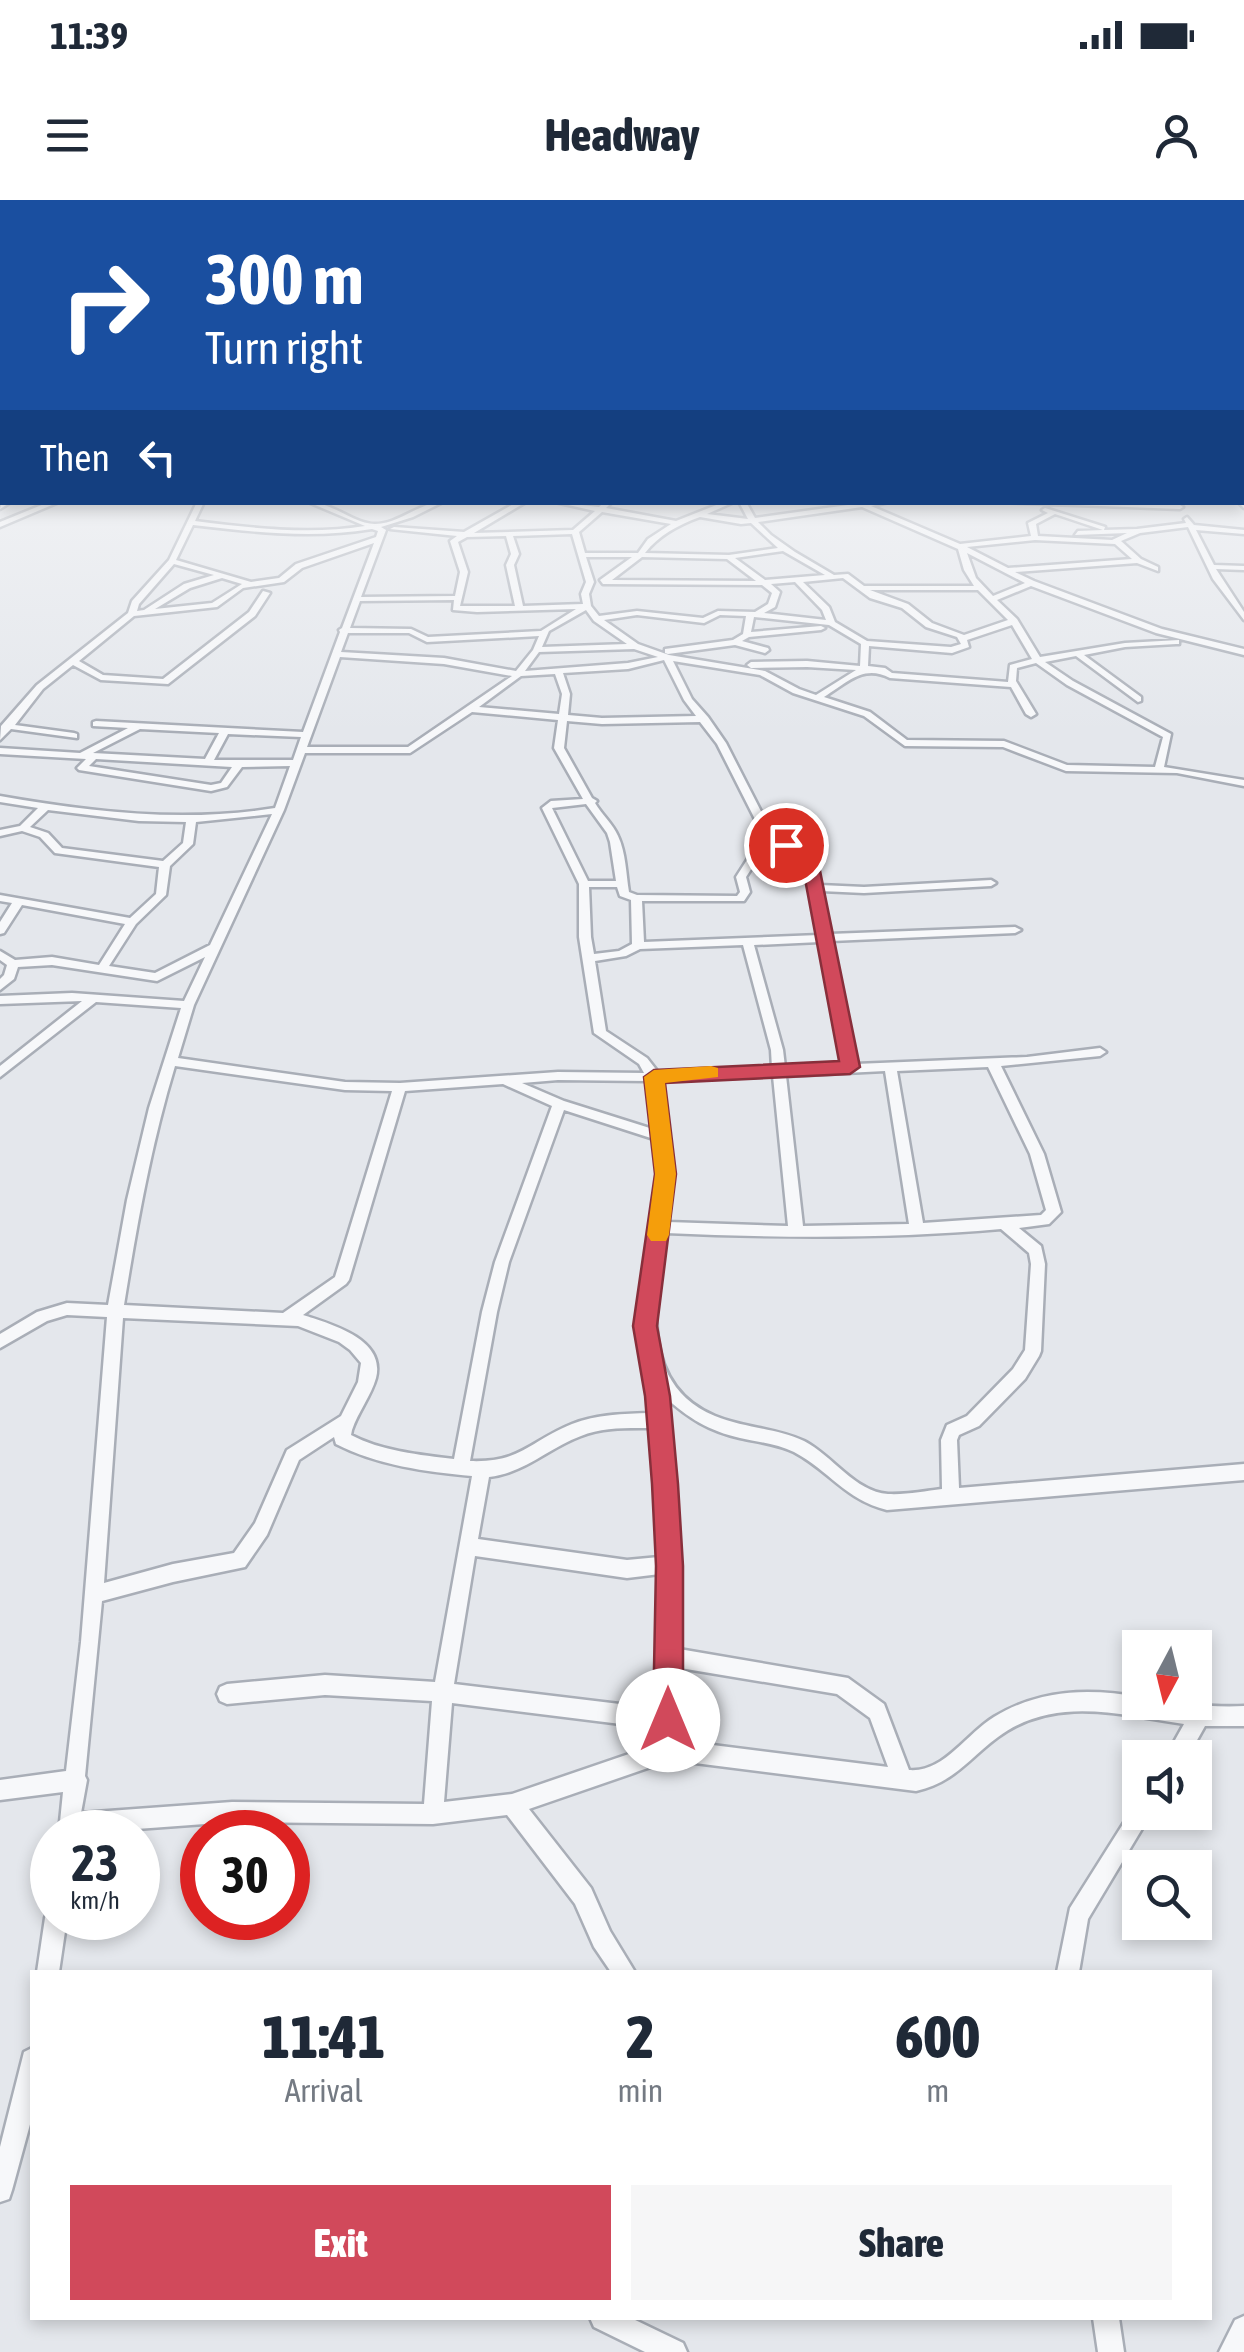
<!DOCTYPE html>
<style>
:root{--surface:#fff;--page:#f6f6f7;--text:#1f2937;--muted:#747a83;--accent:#d1495b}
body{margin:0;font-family:"Asap Condensed",sans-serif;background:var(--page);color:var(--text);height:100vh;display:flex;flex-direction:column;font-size:38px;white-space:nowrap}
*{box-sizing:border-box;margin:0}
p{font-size:32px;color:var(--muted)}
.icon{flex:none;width:55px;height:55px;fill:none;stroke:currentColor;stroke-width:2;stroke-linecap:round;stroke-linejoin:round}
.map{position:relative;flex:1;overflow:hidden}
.details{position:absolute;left:30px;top:1770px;width:1182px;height:350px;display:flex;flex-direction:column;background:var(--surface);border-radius:0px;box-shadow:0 5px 15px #0003}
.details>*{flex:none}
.top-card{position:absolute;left:0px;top:0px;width:1245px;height:305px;box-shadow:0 5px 15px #0003;background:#1a4fa0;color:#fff;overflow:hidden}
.needle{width:65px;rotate:187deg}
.controls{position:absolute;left:1122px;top:1430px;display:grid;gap:20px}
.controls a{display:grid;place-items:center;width:90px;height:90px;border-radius:0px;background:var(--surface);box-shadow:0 5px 15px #0003;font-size:50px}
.speed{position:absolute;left:30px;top:1610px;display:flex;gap:20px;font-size:50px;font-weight:700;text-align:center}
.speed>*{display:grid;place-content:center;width:130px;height:130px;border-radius:50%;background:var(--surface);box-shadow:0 5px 15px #0003;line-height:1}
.speed small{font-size:25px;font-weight:400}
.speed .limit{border:15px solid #d22;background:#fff;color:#111}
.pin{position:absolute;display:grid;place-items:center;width:85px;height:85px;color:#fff;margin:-42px;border:5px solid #fff;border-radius:50%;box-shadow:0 2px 10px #0007}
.me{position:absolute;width:110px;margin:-55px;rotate:0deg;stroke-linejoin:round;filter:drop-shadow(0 0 8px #0008)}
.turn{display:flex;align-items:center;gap:35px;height:210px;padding:0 40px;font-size:45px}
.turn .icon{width:130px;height:130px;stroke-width:2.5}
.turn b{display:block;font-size:70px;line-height:85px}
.then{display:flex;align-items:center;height:95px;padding:0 40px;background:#0003;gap:20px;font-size:38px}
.eta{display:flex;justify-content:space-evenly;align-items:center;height:170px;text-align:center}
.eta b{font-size:60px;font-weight:800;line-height:70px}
.action{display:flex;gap:20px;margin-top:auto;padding:20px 40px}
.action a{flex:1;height:115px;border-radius:0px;background:var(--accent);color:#fff;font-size:40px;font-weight:800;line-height:115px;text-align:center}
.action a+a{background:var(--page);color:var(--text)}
.status{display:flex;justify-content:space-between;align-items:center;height:70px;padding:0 50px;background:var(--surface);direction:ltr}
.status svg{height:28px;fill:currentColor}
header{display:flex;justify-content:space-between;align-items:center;height:130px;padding:0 40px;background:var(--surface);font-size:45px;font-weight:800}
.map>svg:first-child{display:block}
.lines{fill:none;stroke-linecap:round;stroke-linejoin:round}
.minor-casing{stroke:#a9aeb7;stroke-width:5}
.minor{fill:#f7f8fa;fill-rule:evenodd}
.route{fill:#d1495b;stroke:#882f3b;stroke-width:2.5}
.slow{fill:#f59e0b}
</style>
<div class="status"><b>11:39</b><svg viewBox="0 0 49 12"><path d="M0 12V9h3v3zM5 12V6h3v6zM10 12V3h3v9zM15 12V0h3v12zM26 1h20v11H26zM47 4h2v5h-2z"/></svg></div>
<header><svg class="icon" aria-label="menu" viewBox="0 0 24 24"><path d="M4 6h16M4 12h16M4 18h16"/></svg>Headway<svg class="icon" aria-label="person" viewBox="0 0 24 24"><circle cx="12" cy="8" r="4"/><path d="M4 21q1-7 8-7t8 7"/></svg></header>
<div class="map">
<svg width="1244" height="2152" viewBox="0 0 1244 2152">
<rect width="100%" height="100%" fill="#e4e7ec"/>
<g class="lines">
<!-- minor casing -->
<g class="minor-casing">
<path id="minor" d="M1242 231H1244V235H1242Z
M2 261V265L0 266V262Z
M1243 301H1244V308L1238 302Z
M2 302H11L0 309Z
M49 302H59L0 327V322Z
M197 302H204L195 321C251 328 309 335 365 326L308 302C332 302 354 324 375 324 399 324 420 302 443 302L413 317 381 327 386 330 361 397 455 396 460 372 450 341 457 336 390 329 394 327 464 332 517 302H526L474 333 573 330 595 311 555 302 599 307 604 302H612L606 308 676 321 724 302H734L707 314 748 319 739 302H746L755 318 855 304 852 302H889L871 306 960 344 1031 336 1028 323 1048 313 1042 310 1045 308 1105 327 1104 330 1137 329 1186 323 1184 319 1187 317 1194 325 1244 330V334L1196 330 1214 365 1244 366V370L1216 369 1244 412V420L1213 379 1188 327 1140 333 1121 341 1141 359 1158 367V371L1137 363 1015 372 1034 381 1162 429 1244 449V455L1156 433 1031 386 997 400 1017 419 1040 457 1125 443 1179 440V444H1176L1125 447 1084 455 1141 497V501L1138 502 1076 456 1045 462 1073 481 1171 534 1164 567 1244 580V586L1177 573 1066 571 1003 547 905 546 864 516 793 493 760 475 673 461 692 499 708 517 726 543 772 633 814 659 820 685 864 687 991 680 996 683 991 686 864 693 821 691 830 734 1015 727 1021 730 1015 733 831 741 856 864 1027 857 1100 848 1106 852 1100 856 1001 866 1044 954 1061 1012 1049 1024 1019 1028 1041 1046 1045 1064 1041 1151 1039 1156 1025 1179 979 1226 959 1235 957 1240 959 1288 1244 1264V1280L887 1310C844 1299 830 1271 794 1252 777 1244 758 1242 740 1238 709 1231 688 1218 665 1197L666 1215 669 1220 667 1225 678 1365 679 1449 848 1478 884 1504 909 1570C944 1573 967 1533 994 1517 1040 1489 1089 1488 1140 1497V1502C1175 1502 1209 1508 1244 1506V1526H1205L1187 1558H1165L1184 1524C1120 1515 1055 1495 998 1537 968 1559 955 1582 916 1591L671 1560 529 1609 591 1688 610 1731 635 1772H611L594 1747 575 1704 507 1615 433 1624 232 1622 96 1632H59L63 1592 0 1600V1580L66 1571 81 1442 107 1117 67 1115 47 1121 0 1148V1134L37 1112 67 1103 108 1105 127 1000 149 908 181 808 96 802 0 877V866L82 801 0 804V796L72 793 184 801 205 757 157 781 52 765 18 767 14 779 0 790V779L4 775 7 765 0 760V751L15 760 52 757 99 765 125 724 22 705 4 733 0 734V722L12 703 0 701V695L130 718 156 694 159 667 55 653 40 637 22 631 0 636V630L20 626 38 608 0 602V596C92 612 182 623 275 608L290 566 242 567 227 587 211 591 79 570 77 568 86 559 0 554V548L80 553 128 528 93 526V522L96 521 303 532 340 432 339 430 342 428 374 343 302 368 284 382 243 388 217 407 134 416 79 461 103 475 163 479 249 412 263 391 270 393 255 416 168 484 101 480 73 465 43 489 15 525 74 533 77 534V538L11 529 0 540 1 526 37 485 128 413 132 401 169 360ZM862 307 958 349 964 370 974 386H864L848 374 834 375 795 352 771 335 758 322ZM602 312 671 324 648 339 638 353H585L579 332ZM1055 314 1103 330 1078 331 1075 335 1127 333 1112 340 1038 336 1036 324ZM700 317 741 324 751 323 778 348 729 355 645 353C659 335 678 325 700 317ZM193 325C253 332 312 339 372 329L378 331 376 337 296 364 279 378 251 382 176 360ZM572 334 586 382 581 394 583 404 523 406 514 365 519 354 513 336ZM506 336 511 354 506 365 515 406H460L468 372 458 342 467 337ZM1035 340 1115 344 1132 359 1008 368 967 347ZM783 351 825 375 765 380 735 358ZM967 353 1025 383 993 396 976 378ZM586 357H632L600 380 603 384 762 385 772 393 768 404 755 412 718 411 703 418 637 411 599 416 591 406 589 394 594 382ZM642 357 727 359 756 381 612 380ZM174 364 214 375 184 384 144 410 137 411 139 404ZM222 378 242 384 212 403 155 409 190 388ZM843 378 870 398 902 408 926 427 957 437 961 444 951 447 867 441 835 422 829 407 803 382ZM795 382 822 410 826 420 764 413 775 407 780 392 771 384ZM870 390H978L1008 420 964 435 932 423 908 404ZM454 400 453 410 477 412 576 409 541 431 428 437 411 429 350 428 360 401ZM586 410 594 421 627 444 542 447 549 431ZM637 415 704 423 720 415 746 416 743 434 733 440 665 449V453L668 454 735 445 765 453 769 450 768 448 742 441 749 437 821 430 825 428 821 426 751 432 754 417 829 425 861 444 860 466 807 461 751 462 747 465 751 468 807 467 856 470 816 495 799 489 765 471 669 455 638 444 604 420ZM1012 425 1032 459 1010 465 1008 482 892 473 885 468 868 466 869 446 952 453 969 447 967 440ZM348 433H409L427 442 539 436 533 450 516 471 444 458 341 452ZM634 449 658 457 628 463 525 471 539 452ZM340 457 444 464 512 476 408 547H307ZM664 460 684 500 696 516 602 518 568 515 570 494 563 473 628 469ZM1036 463 1067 485 1163 537 1155 567 1067 565 1004 541 907 540 870 512 824 497C847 483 863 464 890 478L1011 487 1026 514 1031 517 1036 514 1016 481 1017 468ZM555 474 562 494 559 514 479 507 521 476ZM472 512 558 520 554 548 583 599 551 601 542 608 579 684V737L594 833 639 864 644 873 558 872 400 883 345 882 178 858 194 805 284 610 305 553H410ZM567 521 602 524 700 522 717 544 763 635 736 677 740 692 737 696 637 695 629 692C626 674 626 653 618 636 613 624 602 615 595 603L597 601 592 598 564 548ZM140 529 219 533 205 559 93 553ZM228 534 301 537 293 560H214ZM96 559 232 567 221 583 211 585 89 566ZM586 604 607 633 610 642 616 681H588L552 608ZM48 610 139 621 186 622 183 643 163 661 62 648 48 633 30 627ZM272 614 210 745 155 773 109 766 136 724 166 695 170 666 193 644 196 622ZM770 640 805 662 819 735 644 742 642 701H744L750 692 746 677ZM589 687H617L620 696 631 700 632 744 619 751 594 754 591 737ZM820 742 843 865 785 867 783 850 754 745ZM743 745 771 850 772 868 658 872 647 858 606 831 595 761 626 756 640 749ZM175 866 345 890 392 891 335 1077 283 1113 124 1105C137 1024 151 945 175 866ZM988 867 1030 954 1046 1010 1041 1015 923 1023 897 871ZM885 871 909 1024 803 1026 786 876ZM773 876 788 1026 668 1022 673 963 661 881ZM558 880 648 881 656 930 564 901 522 883ZM503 884 552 906 495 1062 482 1112 454 1259C420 1255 381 1251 351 1235L352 1230C358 1212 371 1196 376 1178 386 1139 331 1124 303 1115L346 1084 349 1080 405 891ZM564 910 657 940C666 1017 622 1096 649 1170L647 1175 650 1213C623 1214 597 1214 572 1224 530 1241 521 1263 470 1261L497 1112 509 1062ZM1001 1029 1029 1053 1031 1064 1025 1150 1013 1169 967 1216 947 1225 941 1240 942 1289C925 1291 906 1295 888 1294 855 1292 832 1255 804 1241 776 1228 744 1228 715 1216 638 1184 655 1098 666 1033 778 1038 889 1039 1001 1029ZM123 1118 298 1126 339 1142 350 1150 361 1163 358 1182 341 1216 287 1250 255 1323 234 1353 173 1364 104 1383ZM651 1228 659 1357 627 1360 478 1339 489 1277C525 1273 548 1248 581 1236 602 1227 628 1228 651 1228ZM334 1237 336 1244C377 1265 426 1272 472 1276L435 1482 325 1475 227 1484 220 1487 217 1494 220 1501 227 1504 325 1495 432 1501 424 1604 232 1602 81 1613 87 1580 85 1576 102 1401 173 1382 245 1367 267 1335 299 1260ZM475 1356 627 1378 660 1374V1452L658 1457 661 1509 454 1484ZM680 1468 837 1494 870 1518 888 1567 681 1541ZM452 1503 661 1529V1543L512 1594 444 1602Z
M995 302 1180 305 1183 307 1180 309Z
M1140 1602V1612H1152L1088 1719 1079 1772H1057L1070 1708 1135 1605Z
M52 1709V1718H67L59 1772H37L45 1718 48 1710Z
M32 1848V1917L12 1990 9 1999 0 2002V1947L24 1852Z
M1244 2116V2152H1219L1235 2120Z
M590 2118H631L683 2143 687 2152H645L594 2127Z
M1093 2118H1119L1124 2152H1098Z"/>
</g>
<!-- minor -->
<use href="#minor" class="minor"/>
</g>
<!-- sky -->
<linearGradient id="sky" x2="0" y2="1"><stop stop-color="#8bb4dd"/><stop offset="0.43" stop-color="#f3f4f6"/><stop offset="1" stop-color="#f3f4f6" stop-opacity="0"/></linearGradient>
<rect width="1244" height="532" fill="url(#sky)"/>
<!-- route -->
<path class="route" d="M781 641H792L818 661 860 867 850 874 665 883 676 974 657 1126 670 1196 678 1284 683 1366V1520L678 1531 668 1535 657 1531 653 1520 656 1366 652 1284 645 1196 633 1126 655 974 644 877 654 870 839 861 802 663 781 648Z"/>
<!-- slow -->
<path class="slow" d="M711 866 718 868V877L665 883 676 974 669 1035 666 1041H651L647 1035 655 974 644 877 654 870Z"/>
</svg>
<div class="controls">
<a><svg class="needle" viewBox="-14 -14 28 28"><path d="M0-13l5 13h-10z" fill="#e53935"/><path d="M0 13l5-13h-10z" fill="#747a83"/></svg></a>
<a><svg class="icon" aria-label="sound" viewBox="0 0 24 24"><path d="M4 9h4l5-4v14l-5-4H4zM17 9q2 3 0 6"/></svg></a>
<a><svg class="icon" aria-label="search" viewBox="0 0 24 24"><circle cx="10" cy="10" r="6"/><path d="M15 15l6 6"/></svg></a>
</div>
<div class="speed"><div>23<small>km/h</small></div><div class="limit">30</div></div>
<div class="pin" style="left:786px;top:645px;background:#d93025"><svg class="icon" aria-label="arrive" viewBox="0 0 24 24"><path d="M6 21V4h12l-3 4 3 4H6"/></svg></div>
<svg class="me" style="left:668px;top:1520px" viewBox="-20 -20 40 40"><circle r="19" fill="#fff"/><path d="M0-13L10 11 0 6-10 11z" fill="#d1495b"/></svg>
<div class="top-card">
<div class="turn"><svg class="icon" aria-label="right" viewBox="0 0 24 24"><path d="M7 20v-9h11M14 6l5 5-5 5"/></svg><div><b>300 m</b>Turn right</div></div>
<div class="then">Then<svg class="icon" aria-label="left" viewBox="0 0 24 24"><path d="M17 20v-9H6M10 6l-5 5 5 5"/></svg></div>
</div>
<section class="details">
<div class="eta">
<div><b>11:41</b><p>Arrival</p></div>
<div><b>2</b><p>min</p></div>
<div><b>600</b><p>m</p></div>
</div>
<div class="action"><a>Exit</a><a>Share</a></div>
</section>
</div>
